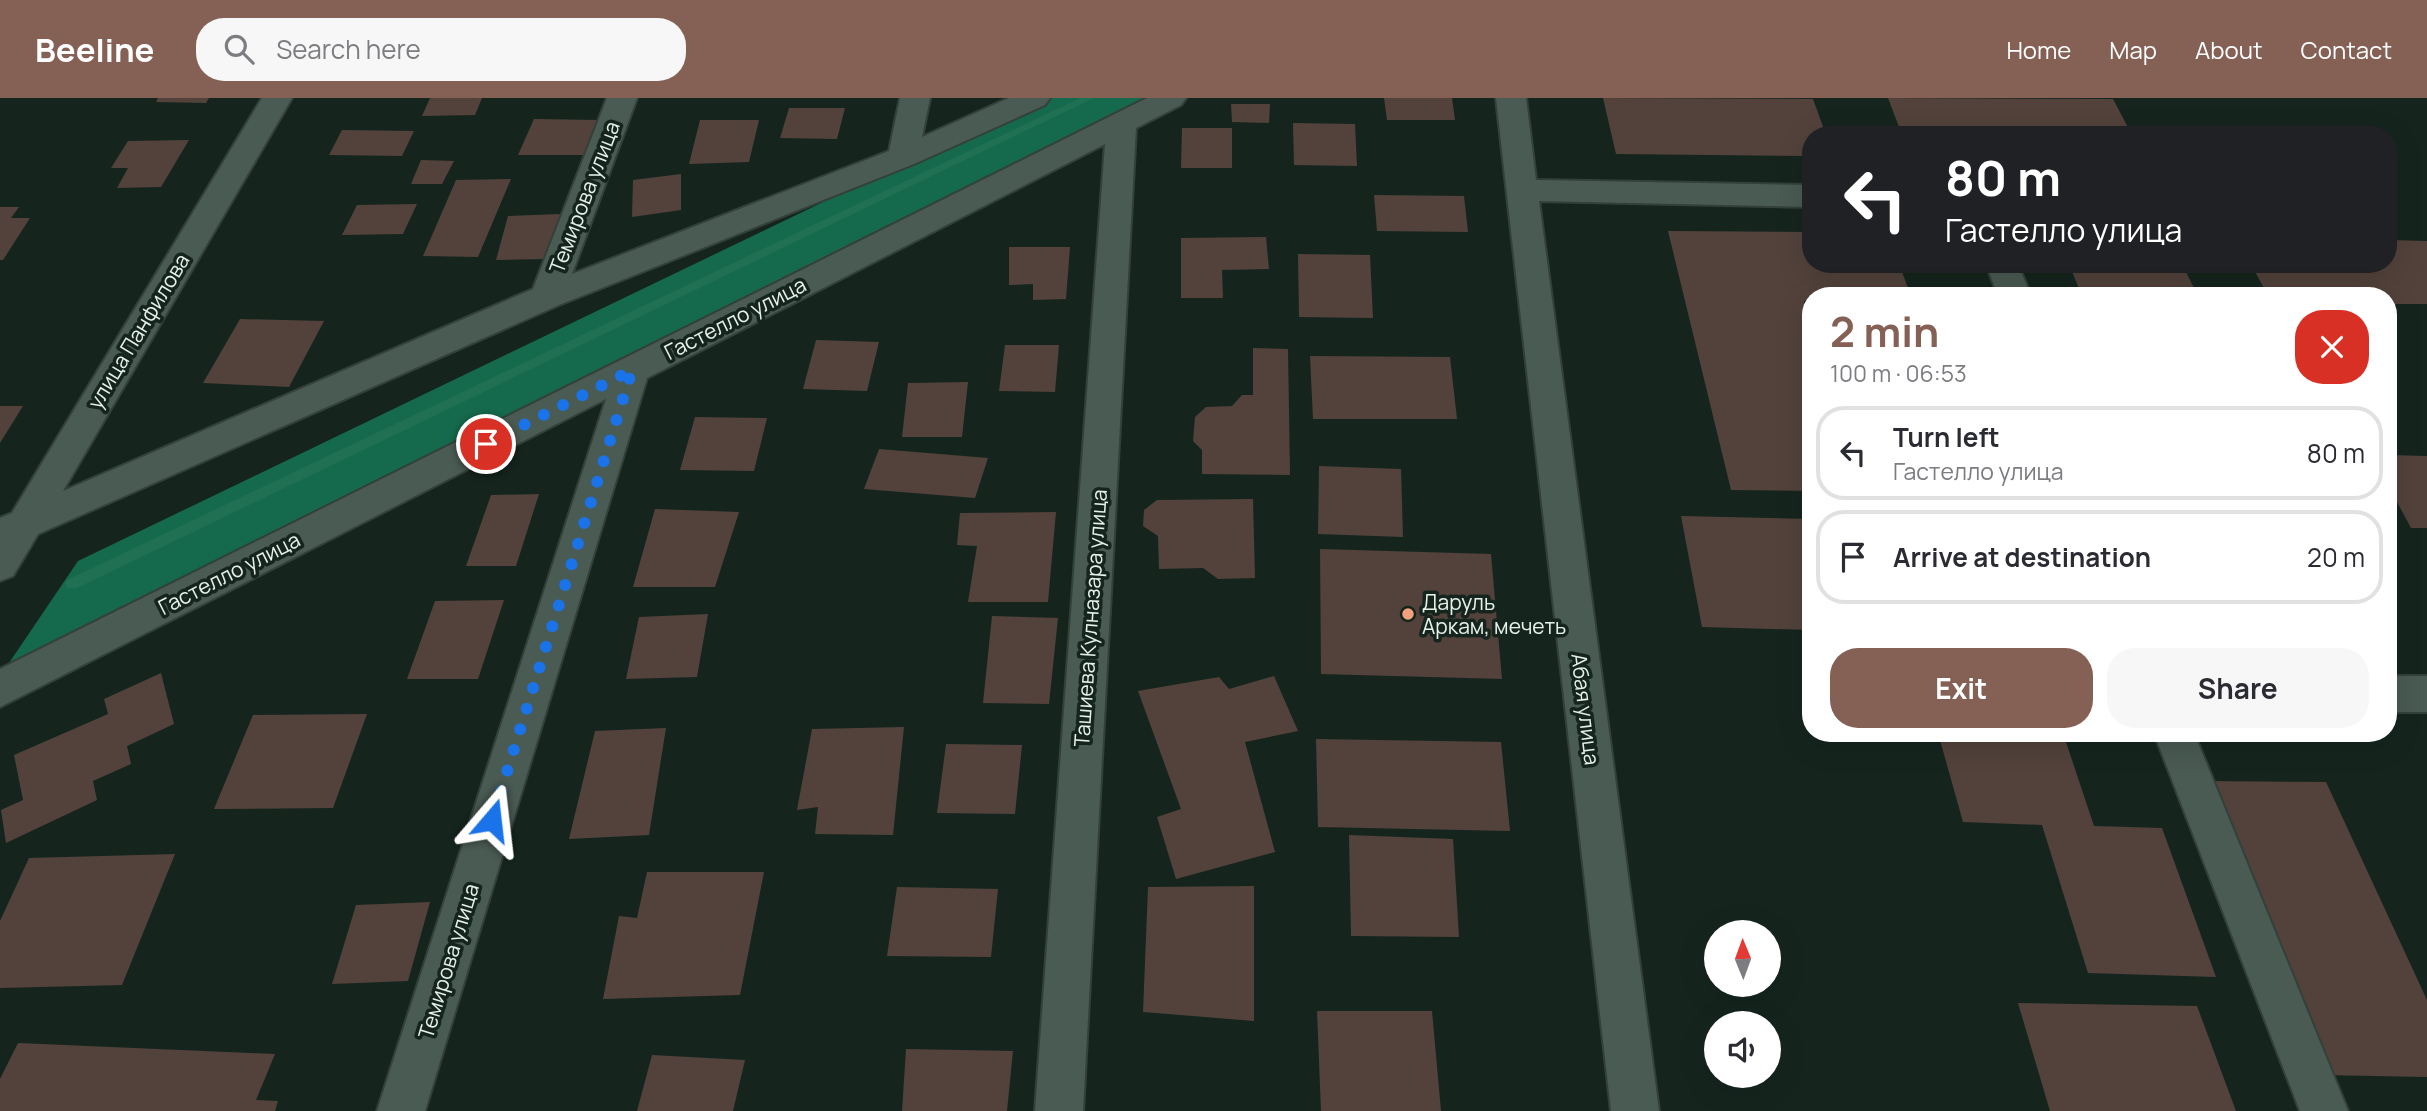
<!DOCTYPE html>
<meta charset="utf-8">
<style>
:root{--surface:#fff;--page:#f7f7f7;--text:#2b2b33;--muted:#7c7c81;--line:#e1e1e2;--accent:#856055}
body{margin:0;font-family:Manrope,sans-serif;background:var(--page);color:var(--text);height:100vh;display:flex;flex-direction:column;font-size:26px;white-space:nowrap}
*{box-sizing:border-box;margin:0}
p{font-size:23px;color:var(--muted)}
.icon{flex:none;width:38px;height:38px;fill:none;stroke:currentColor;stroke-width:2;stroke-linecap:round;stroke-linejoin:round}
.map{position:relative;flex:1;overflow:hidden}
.side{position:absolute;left:1802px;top:189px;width:595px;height:455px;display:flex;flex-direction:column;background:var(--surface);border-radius:28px;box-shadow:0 7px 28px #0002}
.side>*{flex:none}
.guide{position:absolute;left:1802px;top:28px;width:595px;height:147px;border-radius:28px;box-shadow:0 7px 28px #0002;background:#202124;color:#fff;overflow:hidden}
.needle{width:46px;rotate:359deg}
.buttons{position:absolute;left:1704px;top:822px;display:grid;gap:14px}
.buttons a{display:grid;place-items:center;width:77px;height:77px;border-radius:50%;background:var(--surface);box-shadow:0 7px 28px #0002;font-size:35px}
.pin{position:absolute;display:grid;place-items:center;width:60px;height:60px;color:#fff;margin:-30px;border:4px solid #fff;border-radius:50%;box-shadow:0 2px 7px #0007}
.me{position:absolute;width:77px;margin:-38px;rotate:17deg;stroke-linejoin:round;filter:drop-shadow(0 0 5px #0008)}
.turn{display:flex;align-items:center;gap:24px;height:147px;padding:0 28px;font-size:32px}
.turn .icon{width:91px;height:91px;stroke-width:2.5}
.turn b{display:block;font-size:49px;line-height:60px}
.round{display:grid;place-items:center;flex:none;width:74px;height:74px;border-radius:28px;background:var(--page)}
.headline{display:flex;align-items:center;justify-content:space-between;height:119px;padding:0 28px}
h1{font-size:42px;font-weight:700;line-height:52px;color:var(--accent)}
.action{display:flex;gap:14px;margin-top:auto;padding:14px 28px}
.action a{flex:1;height:80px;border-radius:28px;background:var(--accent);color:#fff;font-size:28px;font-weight:700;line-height:80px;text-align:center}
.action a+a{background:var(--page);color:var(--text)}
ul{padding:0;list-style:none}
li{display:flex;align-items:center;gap:21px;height:94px;margin:0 14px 10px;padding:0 14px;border:4px solid var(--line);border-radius:28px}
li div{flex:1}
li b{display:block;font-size:26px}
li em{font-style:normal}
header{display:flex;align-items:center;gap:42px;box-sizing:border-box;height:98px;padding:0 35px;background:var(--accent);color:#fff}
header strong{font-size:33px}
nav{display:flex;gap:38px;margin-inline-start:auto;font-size:24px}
.search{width:490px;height:63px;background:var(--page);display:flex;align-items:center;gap:18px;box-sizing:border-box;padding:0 24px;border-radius:28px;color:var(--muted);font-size:26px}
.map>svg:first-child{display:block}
.forest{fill:#15694c}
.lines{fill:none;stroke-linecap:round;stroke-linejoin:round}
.stream{fill:#207053;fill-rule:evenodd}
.building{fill:#52423b}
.minor-casing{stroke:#34403a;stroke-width:4}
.minor{fill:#4a5b53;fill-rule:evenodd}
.route{stroke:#1a73e8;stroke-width:12;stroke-dasharray:0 21.6}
.poi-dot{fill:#f2a17e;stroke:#15251e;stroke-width:2.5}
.labels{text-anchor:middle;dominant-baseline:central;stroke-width:7;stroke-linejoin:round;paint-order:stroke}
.street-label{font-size:21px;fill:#e7f1ec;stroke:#15251e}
.poi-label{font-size:21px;fill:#e7f1ec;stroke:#15251e;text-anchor:start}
</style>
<header>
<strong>Beeline</strong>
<div class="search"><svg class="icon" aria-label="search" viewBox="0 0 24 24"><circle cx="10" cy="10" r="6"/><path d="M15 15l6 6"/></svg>Search here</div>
<nav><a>Home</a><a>Map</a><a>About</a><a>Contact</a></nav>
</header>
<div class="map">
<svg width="2427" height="1013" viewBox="0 0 2427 1013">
<rect width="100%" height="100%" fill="#15251e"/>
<!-- forest -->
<path class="forest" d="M1039 0H1144L9 565 78 463Z"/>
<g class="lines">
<!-- stream -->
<path class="stream" d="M1080 0H1094L77 490H67L65 486 67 482Z"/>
</g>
<!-- building -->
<path class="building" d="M158 0H209L206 5 156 4Z
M430 0H482L475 17 422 18Z
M1384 0H1452L1455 22H1387Z
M1603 0 1813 1 1826 37H1811V58L1616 56Z
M1888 0 2113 1 2132 37H1902Z
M1231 6H1270L1269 25 1232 24Z
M789 10H845L837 41 780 40Z
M534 21 599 22 585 57H518Z
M700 22H759L749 64 689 66Z
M1293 25 1355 26 1357 68 1294 67Z
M1182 30H1232V70H1181Z
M342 32 414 33 402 58 329 57Z
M189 42 161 89 117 90 128 70H111L128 43Z
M421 62 454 63 442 86H411Z
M681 76V112L632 119 633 82Z
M511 81 478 159 423 158 456 82Z
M1374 97 1464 98 1468 134 1377 133Z
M417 106 403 136 342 137 357 107Z
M0 109H19L11 120H30L3 162H0Z
M560 116 547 161 496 162 508 118Z
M1668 133 1811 134V166H1899L1911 198H1811V203H1804L1811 226V393L1731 392Z
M1266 139 1269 171 1222 172 1223 200H1181V140Z
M2389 142 2427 143V206H2389V198H2268L2251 166H2389Z
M1009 149H1070L1066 201 1033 202V186L1009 187Z
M1298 156 1370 157 1373 220 1299 219Z
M2069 166H2182L2198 198H2082Z
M240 221 324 223 289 289 203 285Z
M816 242 879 244 867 293 803 291Z
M1005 247H1059L1055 294 999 293Z
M1253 250 1288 251 1290 377 1202 376V352L1193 343 1195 319 1206 309 1232 308 1242 297H1253Z
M1310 258 1450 259 1457 321H1313Z
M968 284 962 339H902L908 285Z
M0 308H23L0 345Z
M695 319 767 320 754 373 680 372Z
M879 351 988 360 975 400 864 391Z
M2389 357 2427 358V430H2411L2389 389Z
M1319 368 1401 371 1403 439 1318 436Z
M539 396 516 468H466L491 397Z
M1253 401 1255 480 1218 481 1203 470 1159 471 1158 438 1143 428 1144 412 1157 402Z
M655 411 739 414 715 489H633Z
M1056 414 1048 504H968L977 448 957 447 960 415Z
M1681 418 1811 421V532L1702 529Z
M1320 451 1491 456 1502 581 1321 576Z
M504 502 478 581H407L435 503Z
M708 516 697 579 626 581 639 519Z
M992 518 1058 520 1049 606 983 605Z
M161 575 174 626 127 648 131 666 93 683 97 702 6 745 1 712 23 702 14 657 108 616 104 601Z
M1274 578 1298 633 1245 644 1275 754 1176 781 1157 719 1181 711 1138 593 1219 579 1229 591Z
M367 616 333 710 214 711 253 617Z
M904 629 893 737 815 736 818 709 797 712 812 631Z
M666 630 649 737 569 741 595 633Z
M1938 635H2063L2094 728 2162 730 2216 879 2088 875 2042 727 1963 724Z
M1316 641 1501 644 1510 733 1318 729Z
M946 646 1022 647 1015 716 937 715Z
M2201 683 2326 684 2427 902V979L2321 977Z
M1349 737 1453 741 1459 839 1351 838Z
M175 756 122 887 0 890V823L29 760Z
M647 774H764L740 897 603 901 619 818 637 820Z
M1254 788V923L1143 914 1148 789Z
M897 789 998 791 991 859 887 858Z
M430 804 408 883 332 886 356 807Z
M2018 905 2197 908 2236 1013H2050Z
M1317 913H1432L1441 1013H1321Z
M18 945 275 956 256 1002 278 1003 275 1013H0V981Z
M906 951 1013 953 1007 1013H902Z
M652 957 745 962 733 1013H637Z"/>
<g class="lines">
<!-- minor casing -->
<g class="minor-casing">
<path id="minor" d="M262 0H292L63 393 533 191 607 0H637L572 176 889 53 900 0H930L922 39 1009 0H1050L1045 7 914 66 559 207 38 436 13 478 0 483V420L12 415Z
M1147 0H1186L1181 7 1136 30 1083 1013H1035L1105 46 647 280 425 1013H377L606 301 0 609V571Z
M1496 0H1526L1536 82 1811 87V109L1539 103 1659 1013H1611Z
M1986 166H2018L2031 198H1998Z
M2389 578H2427V614H2389Z
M2154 635H2194L2348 1013H2300Z"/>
</g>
<!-- minor -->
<use href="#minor" class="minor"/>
</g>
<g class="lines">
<!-- route -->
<path class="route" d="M486 346 632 272 492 722"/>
</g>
<!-- markers -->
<circle class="poi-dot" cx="1408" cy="516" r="7"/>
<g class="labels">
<!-- street labels -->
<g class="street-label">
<text transform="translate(584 99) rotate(-69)">Темирова улица</text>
<text transform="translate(735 220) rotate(-27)">Гастелло улица</text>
<text transform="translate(138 233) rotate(-59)">улица Панфилова</text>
<text transform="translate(229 475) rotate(-27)">Гастелло улица</text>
<text transform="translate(1090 520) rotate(-86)">Ташиева Кулназара улица</text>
<text transform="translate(1586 611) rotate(83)">Абая улица</text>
<text transform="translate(448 863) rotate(-73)">Темирова улица</text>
</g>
<!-- poi labels -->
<g class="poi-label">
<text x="1422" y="504">Даруль<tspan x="1422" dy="24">Аркам, мечеть</tspan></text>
</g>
</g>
</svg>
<div class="buttons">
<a><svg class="needle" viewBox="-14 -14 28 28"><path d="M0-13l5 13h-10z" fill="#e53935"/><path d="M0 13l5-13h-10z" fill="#7c7c81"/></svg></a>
<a><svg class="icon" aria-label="sound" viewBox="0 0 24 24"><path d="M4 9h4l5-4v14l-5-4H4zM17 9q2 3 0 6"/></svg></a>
</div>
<div class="pin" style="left:486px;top:346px;background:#d93025"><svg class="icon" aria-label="arrive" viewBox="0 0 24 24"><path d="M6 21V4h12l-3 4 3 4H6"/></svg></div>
<svg class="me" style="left:492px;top:722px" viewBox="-20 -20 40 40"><path d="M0-17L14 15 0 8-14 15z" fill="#1a73e8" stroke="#fff" stroke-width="4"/></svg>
<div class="guide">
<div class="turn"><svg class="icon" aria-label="left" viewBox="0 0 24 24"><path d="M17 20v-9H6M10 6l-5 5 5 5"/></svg><div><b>80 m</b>Гастелло улица</div></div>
</div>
<section class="side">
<div class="headline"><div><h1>2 min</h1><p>100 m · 06:53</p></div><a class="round" style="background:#d93025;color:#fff"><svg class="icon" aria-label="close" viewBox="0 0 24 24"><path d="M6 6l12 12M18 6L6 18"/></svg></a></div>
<ul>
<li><svg class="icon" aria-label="left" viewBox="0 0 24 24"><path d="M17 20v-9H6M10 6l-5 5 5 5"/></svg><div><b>Turn left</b><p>Гастелло улица</p></div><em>80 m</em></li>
<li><svg class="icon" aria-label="arrive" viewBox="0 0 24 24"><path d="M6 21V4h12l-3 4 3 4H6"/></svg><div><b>Arrive at destination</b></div><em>20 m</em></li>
</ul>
<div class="action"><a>Exit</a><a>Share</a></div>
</section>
</div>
